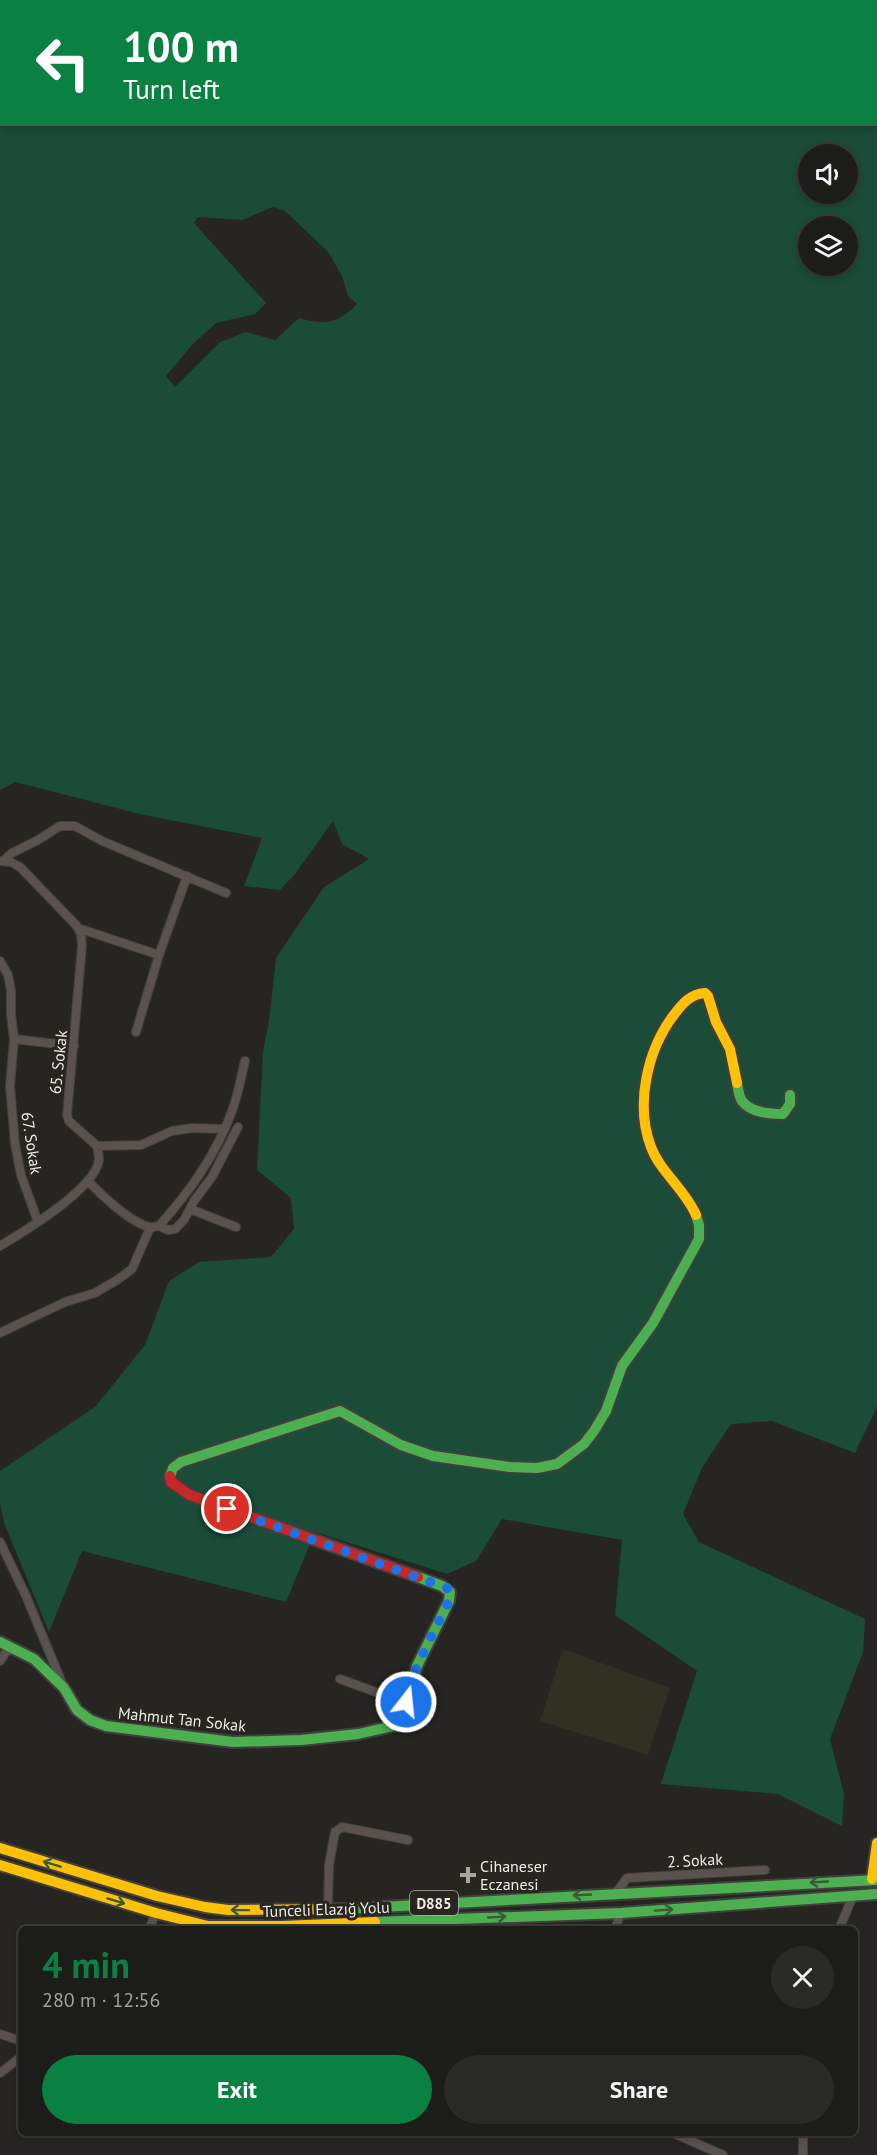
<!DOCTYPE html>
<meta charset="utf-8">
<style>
:root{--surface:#1c1c19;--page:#292926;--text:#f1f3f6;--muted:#a0a1a2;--line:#3a3a38;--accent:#0b8043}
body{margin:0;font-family:"PT Sans",sans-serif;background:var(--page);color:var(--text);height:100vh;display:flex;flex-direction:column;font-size:22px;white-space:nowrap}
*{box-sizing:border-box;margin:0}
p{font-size:20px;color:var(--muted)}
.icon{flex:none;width:33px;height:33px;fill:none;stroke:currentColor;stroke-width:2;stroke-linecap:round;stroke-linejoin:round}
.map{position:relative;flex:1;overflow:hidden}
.sheet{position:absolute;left:18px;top:1926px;width:840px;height:210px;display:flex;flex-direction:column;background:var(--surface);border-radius:9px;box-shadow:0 3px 9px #0003,0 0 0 2px var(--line)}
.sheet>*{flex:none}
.hud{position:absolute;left:0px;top:0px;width:878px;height:126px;box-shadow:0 3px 9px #0003,0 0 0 2px var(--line);background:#0b8043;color:#fff;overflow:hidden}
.buttons{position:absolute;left:798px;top:144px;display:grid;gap:12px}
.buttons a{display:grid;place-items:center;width:60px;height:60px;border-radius:50%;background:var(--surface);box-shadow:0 3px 9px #0003,0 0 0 2px var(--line);font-size:30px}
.pin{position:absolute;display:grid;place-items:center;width:51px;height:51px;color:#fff;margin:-26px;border:3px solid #fff;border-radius:50%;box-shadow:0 2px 6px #0007}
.me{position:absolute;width:66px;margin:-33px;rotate:16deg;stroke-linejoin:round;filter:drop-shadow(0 0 4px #0008)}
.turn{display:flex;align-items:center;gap:21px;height:126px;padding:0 24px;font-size:27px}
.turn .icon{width:78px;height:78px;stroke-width:2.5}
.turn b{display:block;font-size:42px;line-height:51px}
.round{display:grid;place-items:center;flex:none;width:63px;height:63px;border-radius:32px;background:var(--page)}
.summary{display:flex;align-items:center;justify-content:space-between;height:102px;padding:0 24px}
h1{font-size:36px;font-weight:800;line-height:45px;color:var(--accent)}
.primary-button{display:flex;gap:12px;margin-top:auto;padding:12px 24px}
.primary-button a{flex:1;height:69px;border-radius:36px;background:var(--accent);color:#fff;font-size:24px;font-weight:800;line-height:69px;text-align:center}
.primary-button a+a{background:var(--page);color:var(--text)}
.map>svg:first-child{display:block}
.built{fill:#322f23}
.green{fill:#1a4c38;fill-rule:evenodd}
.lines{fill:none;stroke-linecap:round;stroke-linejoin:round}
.street-casing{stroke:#41403d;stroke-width:10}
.fast-casing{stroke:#41403d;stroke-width:14}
.slow-casing{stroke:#41403d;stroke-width:14}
.jam-casing{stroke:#41403d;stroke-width:14}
.street{stroke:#59524f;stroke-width:8}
.fast{stroke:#4caf50;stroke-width:10}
.slow{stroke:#ffc107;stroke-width:10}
.jam{stroke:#c62828;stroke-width:10}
.oneway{stroke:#365d33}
.route{stroke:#1a73e8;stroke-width:10;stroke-dasharray:0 18}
.poi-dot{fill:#a7a6a1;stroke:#28261f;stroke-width:2}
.labels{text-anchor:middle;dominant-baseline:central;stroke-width:6;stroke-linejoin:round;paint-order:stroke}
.shield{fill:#28261f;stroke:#b1b0aa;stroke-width:1.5}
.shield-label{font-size:15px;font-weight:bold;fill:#ecebe6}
.street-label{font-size:16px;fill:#ecebe6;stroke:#28261f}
.poi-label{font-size:16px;fill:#ecebe6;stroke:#28261f;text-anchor:start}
</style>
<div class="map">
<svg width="877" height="2155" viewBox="0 0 877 2155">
<rect width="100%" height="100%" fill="#262521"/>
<!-- built -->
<path class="built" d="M563 1649 670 1688 648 1755 540 1721Z"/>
<!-- green -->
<path class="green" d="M0 0H877V1407L855 1453 772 1421 731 1424 702 1468 683 1514 699 1542 865 1619 863 1652 830 1739 844 1794 842 1826 778 1794 661 1784 697 1671 615 1615 622 1540 502 1519 476 1561 447 1574 315 1532 286 1602 82 1551 49 1632 4 1523 0 1502V1471L95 1407 145 1345 169 1281 199 1262 271 1257 294 1229 291 1198 257 1170 263 1052 269 1021 276 958 324 887 369 859 342 844 333 821 295 874 280 890 244 886 262 838 144 815 15 782 0 790ZM2 2H876V124H2ZM808 154H848V194H808ZM273 207 285 211 328 252 342 276 348 296 357 304C339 324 324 325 299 318L275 340 246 332 220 342 175 387 166 376 192 345 216 323 255 314 266 303 194 223 198 217 242 220ZM808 226H848V266H808Z"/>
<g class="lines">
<!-- street casing -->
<g class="street-casing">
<path id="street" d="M0 861 11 862 20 867 76 925 81 934 82 946 67 1115 69 1121 97 1146C98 1150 99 1155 99 1160 95 1189 25 1231 0 1246
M3 861 12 853 38 840 60 826H75L102 841 226 893
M78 928 159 955
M0 961 8 975 11 990V1014L14 1039 10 1086 15 1144 21 1175 38 1222
M136 1032 159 955 187 876
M14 1039 74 1046
M97 1146 141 1145 172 1131 192 1128 224 1129
M88 1181C100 1194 132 1224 150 1227 150 1228 158 1226 159 1226 190 1191 216 1155 232 1111 238 1095 241 1077 245 1061
M190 1209 236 1227
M159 1226 168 1230 175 1229 184 1220 194 1201 212 1177 238 1127
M0 1333 65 1302 95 1293 117 1280 132 1269 150 1228
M0 1542 26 1596 62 1683
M0 1661 6 1652 12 1649
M340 1679 406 1703
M615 1894 627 1878 765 1870
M328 1910 329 1865 335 1832 342 1827 408 1840
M149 1929 156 1913
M615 1929 621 1913
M839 1929 853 1896
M0 2034 21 2041
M0 2073 21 2057
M673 2133 723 2155
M803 2155V2133"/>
</g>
<!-- fast casing -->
<g class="fast-casing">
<path id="fast" d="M737 1083C738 1088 739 1097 742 1101 751 1113 770 1114 783 1114L790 1104V1095
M170 1476 173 1468 181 1462 340 1411 401 1445 433 1456 510 1467 537 1468 557 1464 584 1444 594 1431 606 1411 622 1366 653 1323 699 1239V1225L696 1215
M0 1642 34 1659 64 1688 77 1710 90 1720 106 1726 233 1742 301 1740 358 1734 393 1726 402 1717 417 1666 449 1601 450 1592 442 1586 418 1577
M344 1909 877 1880
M375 1922 621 1913 877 1894"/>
</g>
<!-- slow casing -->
<g class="slow-casing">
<path id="slow" d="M696 1215C685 1189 660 1172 651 1147 635 1105 647 1051 673 1016 682 1004 690 994 705 993L708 996 716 1022 730 1049 737 1083
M0 1848 157 1896 205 1907 228 1910 344 1909
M0 1865 156 1913 208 1926H283L375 1922
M872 1879 877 1843"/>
</g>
<!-- jam casing -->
<g class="jam-casing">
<path id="jam" d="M170 1476 171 1482 190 1495 418 1577"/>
</g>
<!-- street -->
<use href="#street" class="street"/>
<!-- fast -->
<use href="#fast" class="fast"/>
<!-- slow -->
<use href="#slow" class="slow"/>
<!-- jam -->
<use href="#jam" class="jam"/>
</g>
<!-- one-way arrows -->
<defs><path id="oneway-shaft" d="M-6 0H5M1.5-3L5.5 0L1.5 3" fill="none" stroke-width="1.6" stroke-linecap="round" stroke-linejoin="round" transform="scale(1.5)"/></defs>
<g class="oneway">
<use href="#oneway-shaft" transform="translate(52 1864) rotate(-163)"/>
<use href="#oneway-shaft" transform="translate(819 1882) rotate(177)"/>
<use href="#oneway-shaft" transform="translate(582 1895) rotate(177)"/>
<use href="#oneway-shaft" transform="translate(116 1901) rotate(17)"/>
<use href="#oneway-shaft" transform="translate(240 1910) rotate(-179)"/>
<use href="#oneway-shaft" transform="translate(664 1910) rotate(-4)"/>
<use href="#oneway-shaft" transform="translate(497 1917) rotate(-3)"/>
</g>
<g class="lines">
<!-- route -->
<path class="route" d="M227 1509 447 1588 451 1597 449 1601 417 1666 406 1702"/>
</g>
<!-- markers -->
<path class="poi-dot" d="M465 1866h6v6h6v6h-6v6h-6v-6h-6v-6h6z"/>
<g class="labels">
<!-- shield labels -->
<rect class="shield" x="410" y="1891" width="48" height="24" rx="4.5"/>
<g class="shield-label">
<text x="434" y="1903">D885</text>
</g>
<!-- street labels -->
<g class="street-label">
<text transform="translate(58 1062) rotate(-84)">65. Sokak</text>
<text transform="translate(32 1143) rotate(81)">67. Sokak</text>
<text transform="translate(182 1719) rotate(6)">Mahmut Tan Sokak</text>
<text transform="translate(695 1860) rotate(-3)">2. Sokak</text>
<text transform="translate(326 1909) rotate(-2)">Tunceli Elazığ Yolu</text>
</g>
<!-- poi labels -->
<g class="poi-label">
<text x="480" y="1866">Cihaneser<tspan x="480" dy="18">Eczanesi</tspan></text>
</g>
</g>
</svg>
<div class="buttons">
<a><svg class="icon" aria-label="sound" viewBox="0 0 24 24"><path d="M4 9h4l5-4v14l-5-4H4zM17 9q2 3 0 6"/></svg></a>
<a><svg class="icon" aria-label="layers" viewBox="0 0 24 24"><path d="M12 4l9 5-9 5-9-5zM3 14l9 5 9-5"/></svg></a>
</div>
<div class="pin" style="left:227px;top:1509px;background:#d93025"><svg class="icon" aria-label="arrive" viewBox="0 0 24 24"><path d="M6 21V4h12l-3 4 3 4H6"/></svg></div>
<svg class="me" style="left:406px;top:1702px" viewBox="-20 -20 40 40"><circle r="17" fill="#1a73e8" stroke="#fff" stroke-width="3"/><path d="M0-11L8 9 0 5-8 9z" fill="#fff"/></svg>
<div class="hud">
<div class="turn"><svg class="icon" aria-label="left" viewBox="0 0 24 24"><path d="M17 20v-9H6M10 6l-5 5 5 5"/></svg><div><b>100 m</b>Turn left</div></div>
</div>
<section class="sheet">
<div class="summary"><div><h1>4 min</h1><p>280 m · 12:56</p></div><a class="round"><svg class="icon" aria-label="close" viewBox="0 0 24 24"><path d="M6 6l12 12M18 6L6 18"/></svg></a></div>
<div class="primary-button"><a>Exit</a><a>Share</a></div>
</section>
</div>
